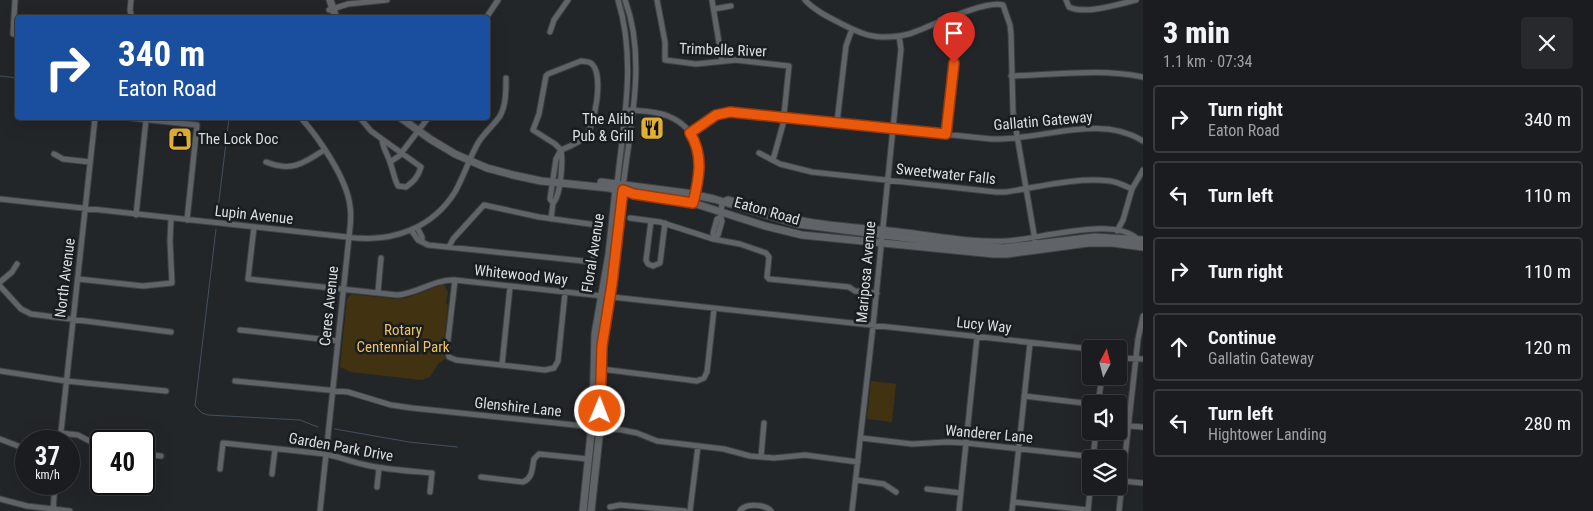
<!DOCTYPE html>
<meta charset="utf-8">
<style>
:root{--surface:#1a1c1f;--page:#27292c;--text:#f1f3f6;--muted:#9fa1a4;--line:#383a3d}
body{margin:0;font-family:"Roboto Condensed",sans-serif;background:var(--page);color:var(--text);height:100vh;display:flex;flex-direction:column;font-size:19px;white-space:nowrap}
*{box-sizing:border-box;margin:0}
p{font-size:16px;color:var(--muted)}
.icon{flex:none;width:28px;height:28px;fill:none;stroke:currentColor;stroke-width:2;stroke-linecap:round;stroke-linejoin:round}
.map{position:relative;flex:1;overflow:hidden}
.drawer{display:flex;flex-direction:column;background:var(--surface);width:450px}
.drawer>*{flex:none}
.banner{position:absolute;left:15px;top:15px;width:475px;height:105px;border-radius:5px;box-shadow:0 5px 20px #0002,0 0 0 1px var(--line);background:#1a4fa0;color:#fff;overflow:hidden}
.needle{width:32px;rotate:7deg}
.controls{position:absolute;left:1082px;top:340px;display:grid;gap:10px}
.controls a{display:grid;place-items:center;width:45px;height:45px;border-radius:5px;background:var(--surface);box-shadow:0 5px 20px #0002,0 0 0 1px var(--line);font-size:25px}
.speed{position:absolute;left:15px;top:430px;display:flex;gap:10px;font-size:25px;font-weight:700;text-align:center}
.speed>*{display:grid;place-content:center;width:65px;height:65px;border-radius:50%;background:var(--surface);box-shadow:0 5px 20px #0002,0 0 0 1px var(--line);line-height:1}
.speed small{font-size:12px;font-weight:400}
.speed .limit{border:2px solid #111;border-radius:8px;background:#fff;color:#111}
.pin{position:absolute;display:grid;place-items:center;width:42px;height:42px;color:#fff;margin:-51px -21px;border-radius:50% 50% 50% 0;rotate:-45deg;box-shadow:0 0 5px #0007}
.pin .icon{rotate:45deg}
.me{position:absolute;width:55px;margin:-28px;rotate:1deg;stroke-linejoin:round;filter:drop-shadow(0 0 4px #0008)}
.turn{display:flex;align-items:center;gap:18px;height:105px;padding:0 20px;font-size:22px}
.turn .icon{width:65px;height:65px;stroke-width:2.5}
.turn b{display:block;font-size:35px;line-height:42px}
.round{display:grid;place-items:center;flex:none;width:52px;height:52px;border-radius:5px;background:var(--page)}
.head{display:flex;align-items:center;justify-content:space-between;height:85px;padding:0 20px}
h1{font-size:30px;font-weight:800;line-height:38px}
ul{padding:0;list-style:none}
li{display:flex;align-items:center;gap:15px;height:68px;margin:0 10px 8px;padding:0 10px;border:2px solid var(--line);border-radius:5px}
li div{flex:1}
li b{display:block;font-size:19px}
li em{font-style:normal}
main{display:flex;flex:1;min-height:0}
.map>svg:first-child{display:block}
.green{fill:#413211}
.lines{fill:none;stroke-linecap:round;stroke-linejoin:round}
.stream{stroke:#425060;stroke-width:1}
.street-casing{stroke:#3e4144;stroke-width:7}
.secondary-casing{stroke:#3e4144;stroke-width:9}
.street{stroke:#606468;stroke-width:5}
.secondary{stroke:#606468;stroke-width:7}
.route-casing{stroke:#983908;stroke-width:12}
.route{stroke:#ea580c;stroke-width:9}
.labels{text-anchor:middle;dominant-baseline:central;stroke-width:5;stroke-linejoin:round;paint-order:stroke}
.street-label{font-size:15px;fill:#dcdfe1;stroke:#191d20}
.poi-label{font-size:15px;fill:#dcdfe1;stroke:#191d20;text-anchor:end}
.park-label{font-size:15px;fill:#ecc266;stroke:#191d20}
</style>
<main>
<div class="map">
<svg width="1143" height="511" viewBox="0 0 1143 511">
<rect width="100%" height="100%" fill="#232629"/>
<!-- green -->
<path class="green" d="M441 285H444L448 292 446 303 448 305 443 351 446 358 438 364 430 377 422 380 351 372 340 367 347 299 351 294 395 299 406 298Z
M871 381 896 384 892 422 867 419Z"/>
<g class="lines">
<!-- stream -->
<path class="stream" d="M0 76 18 78
M217 217 229 118
M216 229 195 406 202 413 208 415 300 420 318 427
M335 429 409 442 457 447"/>
<!-- street casing -->
<g class="street-casing">
<path id="street" d="M15 0 13 34 18 35
M131 0 130 10 132 18
M657 0 665 42V60L696 64 736 60 789 66 783 124 773 160
M712 0 722 61
M805 0C814 10 828 17 840 23 854 30 867 37 883 37 894 37 907 36 917 31 935 24 986 0 1003 5L1010 25 1011 34 1013 112 1036 246
M1066 0 1069 7C1085 15 1119 4 1136 0
M714 9 731 6
M329 10 348 4 387 0
M486 18 498 0
M940 20 952 46 954 56 946 134
M550 32 554 20 568 0
M581 61C585 62 589 61 592 64 604 75 595 126 585 137 579 143 568 147 561 150L555 144 533 130 539 114 546 76 548 74Z
M1011 76C1055 75 1100 68 1143 77
M630 110C643 111 657 111 668 116 707 132 701 170 693 203
M131 118 197 125 187 220
M301 118C319 138 347 179 350 206 352 216 350 227 349 237L320 511
M360 118 371 131 382 139
M837 122 846 46 852 29
M690 133 715 115 730 112 991 139C1040 141 1099 113 1143 141
M382 139 421 167C418 177 414 181 406 187L398 186C394 178 393 170 390 162 387 153 383 149 382 139Z
M561 150C563 162 561 195 553 203L550 199 556 159Z
M759 153 780 164 812 172 996 192H1006C1039 187 1076 177 1110 181 1118 182 1125 186 1132 189
M54 154 63 159 90 162
M266 162C291 172 303 164 324 150
M390 162 399 156 428 118
M617 185C623 124 637 61 618 0
M623 187C630 126 647 59 625 0
M0 199 356 238C396 241 433 227 455 192 464 176 469 159 478 143 484 133 493 126 500 116 506 105 506 91 506 78
M136 215 146 120
M721 217 717 219 713 233 714 237 713 239 740 244 766 253 769 257 767 277 769 279 849 287 855 291 877 293
M630 218 660 222 713 239
M551 219 553 203
M651 221 646 260 648 264 653 266 660 263 665 223
M254 227 248 279 397 295C417 294 434 279 455 280L1091 349
M411 230 418 240 422 242V237L417 227
M1117 231 1123 220 1132 189 1143 170
M714 237 718 235 722 221 721 217 722 202 728 199C750 205 771 213 793 218 827 226 864 227 898 231 934 235 972 243 1008 241 1038 239 1115 216 1137 239
M422 242 428 245 593 262 597 225 539 217 484 205 453 239 449 247
M78 279 143 286 172 283 170 241 171 218
M455 280 447 349 449 357 456 360 545 370 554 368 558 361 565 293
M0 282 12 272 17 264
M0 286 21 309 31 314 171 332
M378 292 381 258
M240 330 338 341
M1119 358 1143 359
M502 365 510 287
M601 369 697 381 704 378 707 372 714 309
M0 371 66 381 166 391
M235 381 348 392 391 405 412 408 622 430 637 433 657 441 724 449 750 456 774 458 805 455 858 462
M1024 396 1092 404
M1098 404 1102 376
M1129 426 1143 427
M61 433 78 435 101 447
M861 438 912 444 947 442 966 443 1114 459
M0 439 26 449
M60 441 95 118
M144 454 161 456
M761 457 764 423
M1093 458 1096 431
M220 469 223 443 325 454C340 457 352 462 366 465 388 470 410 471 432 473L430 492
M272 474 275 449
M481 477 523 482C533 478 532 468 534 459L539 454 588 459
M856 480 884 484 896 492
M1122 481 1143 483
M377 487 379 468
M927 489 961 493
M0 499 27 506 70 511
M1013 502 1088 510
M610 507 620 505 685 511
M53 511 55 484
M690 511 698 446
M740 511C745 503 765 504 771 511
M852 511 873 326 901 49 899 36
M959 511 977 337
M1012 511 1030 343
M1088 511 1091 480
M1119 511 1138 339 1143 316"/>
</g>
<!-- secondary casing -->
<g class="secondary-casing">
<path id="secondary" d="M330 0 336 18
M401 118 430 139 455 154 487 168 513 175 541 181 609 188 634 194 693 203 765 226 802 235 994 254H1007L1088 243H1113L1143 247
M601 182 686 193 714 199 797 224 939 242 1003 248 1095 237 1143 240
M583 511 593 414 595 334 609 254 616 189
M591 511 600 428 602 345 612 284 623 190"/>
</g>
<!-- street -->
<use href="#street" class="street"/>
<!-- secondary -->
<use href="#secondary" class="secondary"/>
</g>
<g class="lines">
<!-- route casing -->
<g class="route-casing">
<path id="route" d="M600 411 602 346 612 284 623 190 634 194 693 203C699 179 704 155 690 133L716 115 730 112 946 134 954 63"/>
</g>
<!-- route -->
<use href="#route" class="route"/>
</g>
<!-- icons -->
<defs>
<g id="restaurant-square" transform="scale(1.25)"><rect x="-9" y="-9" width="18" height="18" rx="4" fill="#e1af34" stroke="#191d20"/><path d="M-5-6h1v4h1v-4h1v4h1v-4h1v5L-1.5 .5V6h-2V.5L-5-1ZM5-6V6H3V1.5H1.5Q1.5-4 5-6Z" fill="#111"/></g>
<g id="shop-square" transform="scale(1.25)"><rect x="-9" y="-9" width="18" height="18" rx="4" fill="#e1af34" stroke="#191d20"/><path d="M-5-2.5h2.3a2.7 3.5 0 0 1 5.4 0H5L5.5 6h-11ZM-1.5-2.5h3a1.5 2.3 0 0 0-3 0Z" fill="#111"/></g>
</defs>
<g fill-rule="evenodd">
<use href="#restaurant-square" x="652" y="128"/>
<use href="#shop-square" x="180" y="139"/>
</g>
<g class="labels">
<!-- street labels -->
<g class="street-label">
<text transform="translate(723 50) rotate(2)">Trimbelle River</text>
<text transform="translate(1043 121) rotate(-5)">Gallatin Gateway</text>
<text transform="translate(946 174) rotate(6)">Sweetwater Falls</text>
<text transform="translate(767 211) rotate(16)">Eaton Road</text>
<text transform="translate(254 215) rotate(6)">Lupin Avenue</text>
<text transform="translate(593 253) rotate(-81)">Floral Avenue</text>
<text transform="translate(866 272) rotate(-85)">Mariposa Avenue</text>
<text transform="translate(521 275) rotate(6)">Whitewood Way</text>
<text transform="translate(65 278) rotate(-83)">North Avenue</text>
<text transform="translate(329 306) rotate(-84)">Ceres Avenue</text>
<text transform="translate(984 325) rotate(6)">Lucy Way</text>
<text transform="translate(518 407) rotate(6)">Glenshire Lane</text>
<text transform="translate(989 434) rotate(5)">Wanderer Lane</text>
<text transform="translate(341 447) rotate(10)">Garden Park Drive</text>
</g>
<!-- poi labels -->
<g class="poi-label">
<text x="634" y="119">The Alibi<tspan x="634" dy="17">Pub &amp; Grill</tspan></text>
<text x="198" y="139" text-anchor="start">The Lock Doc</text>
</g>
<!-- park labels -->
<g class="park-label">
<text x="403" y="330">Rotary<tspan x="403" dy="17">Centennial Park</tspan></text>
</g>
</g>
</svg>
<div class="controls">
<a><svg class="needle" viewBox="-14 -14 28 28"><path d="M0-13l5 13h-10z" fill="#e53935"/><path d="M0 13l5-13h-10z" fill="#9fa1a4"/></svg></a>
<a><svg class="icon" aria-label="sound" viewBox="0 0 24 24"><path d="M4 9h4l5-4v14l-5-4H4zM17 9q2 3 0 6"/></svg></a>
<a><svg class="icon" aria-label="layers" viewBox="0 0 24 24"><path d="M12 4l9 5-9 5-9-5zM3 14l9 5 9-5"/></svg></a>
</div>
<div class="speed"><div>37<small>km/h</small></div><div class="limit">40</div></div>
<div class="pin" style="left:954px;top:63px;background:#d93025"><svg class="icon" aria-label="arrive" viewBox="0 0 24 24"><path d="M6 21V4h12l-3 4 3 4H6"/></svg></div>
<svg class="me" style="left:600px;top:411px" viewBox="-20 -20 40 40"><circle r="17" fill="#ea580c" stroke="#fff" stroke-width="3"/><path d="M0-11L8 9 0 5-8 9z" fill="#fff"/></svg>
<div class="banner">
<div class="turn"><svg class="icon" aria-label="right" viewBox="0 0 24 24"><path d="M7 20v-9h11M14 6l5 5-5 5"/></svg><div><b>340 m</b>Eaton Road</div></div>
</div>
</div>
<section class="drawer">
<div class="head"><div><h1>3 min</h1><p>1.1 km · 07:34</p></div><a class="round"><svg class="icon" aria-label="close" viewBox="0 0 24 24"><path d="M6 6l12 12M18 6L6 18"/></svg></a></div>
<ul>
<li><svg class="icon" aria-label="right" viewBox="0 0 24 24"><path d="M7 20v-9h11M14 6l5 5-5 5"/></svg><div><b>Turn right</b><p>Eaton Road</p></div><em>340 m</em></li>
<li><svg class="icon" aria-label="left" viewBox="0 0 24 24"><path d="M17 20v-9H6M10 6l-5 5 5 5"/></svg><div><b>Turn left</b></div><em>110 m</em></li>
<li><svg class="icon" aria-label="right" viewBox="0 0 24 24"><path d="M7 20v-9h11M14 6l5 5-5 5"/></svg><div><b>Turn right</b></div><em>110 m</em></li>
<li><svg class="icon" aria-label="ahead" viewBox="0 0 24 24"><path d="M12 20V5M6 11l6-6 6 6"/></svg><div><b>Continue</b><p>Gallatin Gateway</p></div><em>120 m</em></li>
<li><svg class="icon" aria-label="left" viewBox="0 0 24 24"><path d="M17 20v-9H6M10 6l-5 5 5 5"/></svg><div><b>Turn left</b><p>Hightower Landing</p></div><em>280 m</em></li>
</ul>
</section>
</main>
